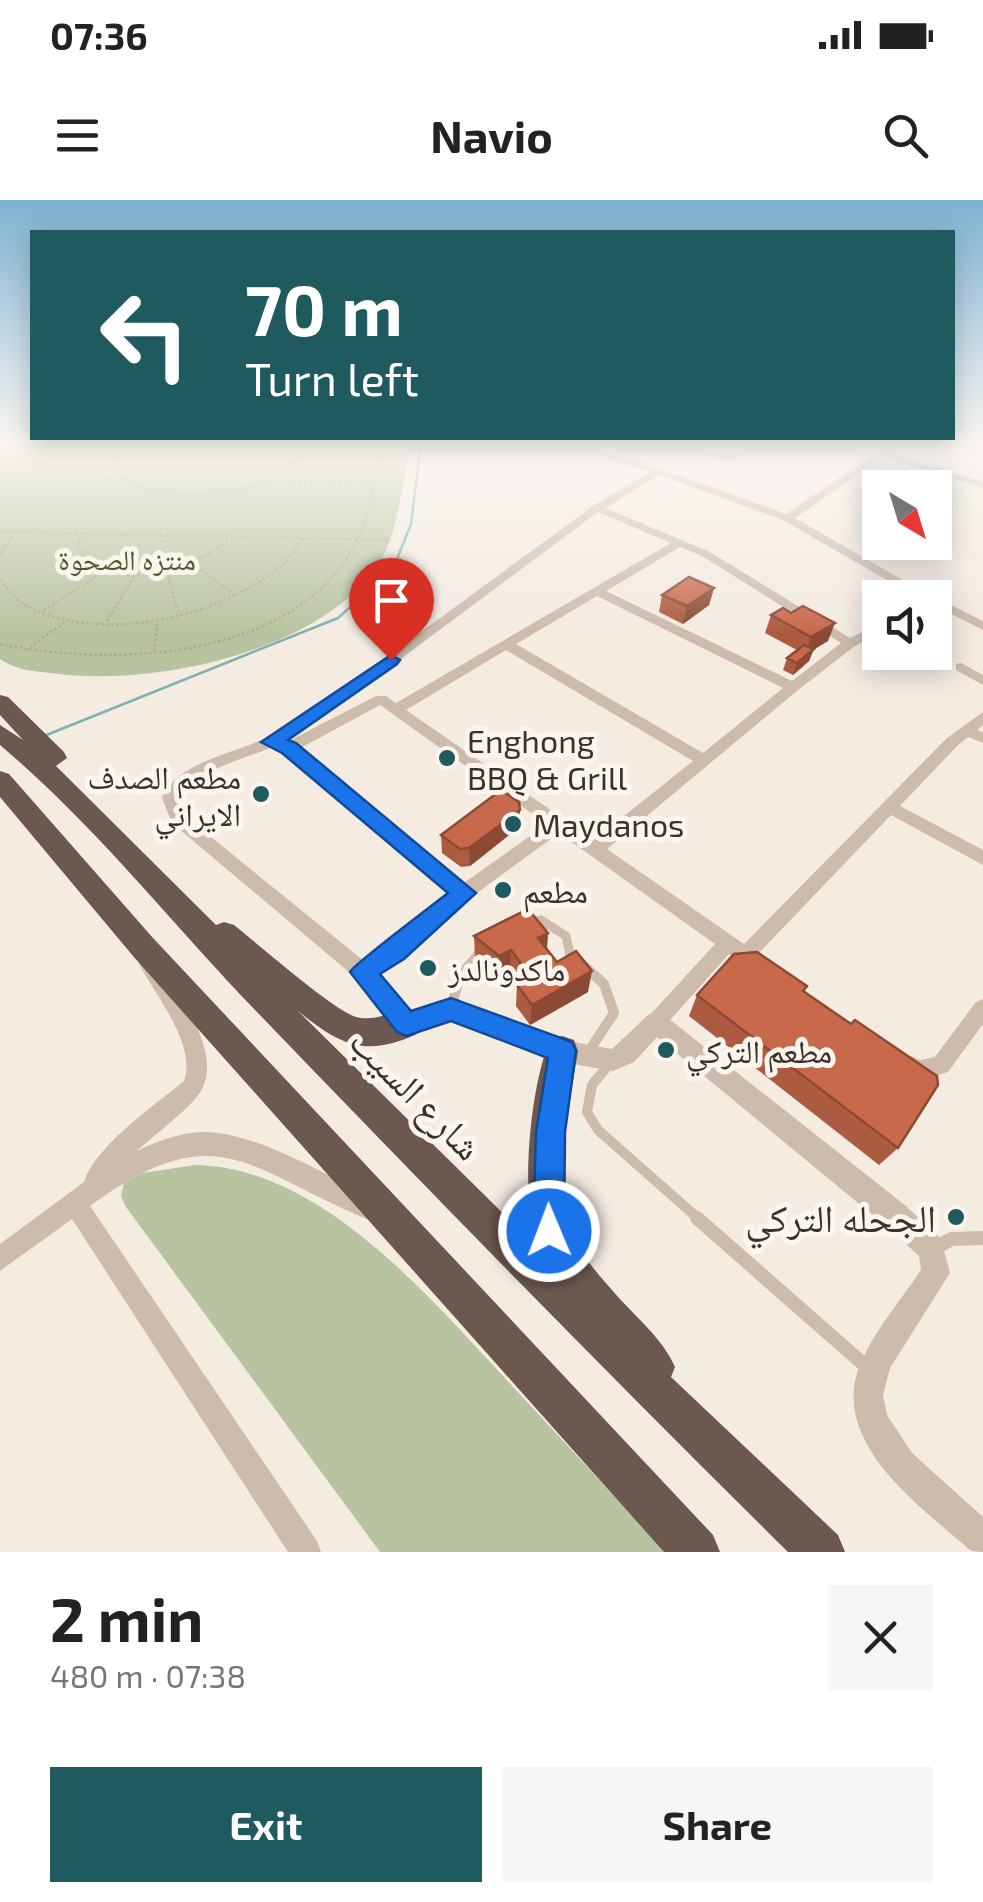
<!DOCTYPE html>
<meta charset="utf-8">
<style>
:root{--surface:#fff;--page:#f6f6f6;--text:#222;--muted:#767676;--accent:#1f5a5e}
body{margin:0;font-family:"Exo 2","Noto Naskh Arabic",sans-serif;background:var(--page);color:var(--text);height:100vh;display:flex;flex-direction:column;font-size:38px;white-space:nowrap}
*{box-sizing:border-box;margin:0}
p{font-size:32px;color:var(--muted)}
.icon{flex:none;width:55px;height:55px;fill:none;stroke:currentColor;stroke-width:2;stroke-linecap:round;stroke-linejoin:round}
.map{position:relative;height:1352px;overflow:hidden}
.details{display:flex;flex-direction:column;background:var(--surface);flex:1}
.details>*{flex:none}
.top-card{position:absolute;left:30px;top:30px;width:925px;height:210px;border-radius:0px;box-shadow:0 5px 25px #0003;background:#1f5a5e;color:#fff;overflow:hidden}
.needle{width:65px;rotate:142deg}
.tools{position:absolute;left:862px;top:270px;display:grid;gap:20px}
.tools a{display:grid;place-items:center;width:90px;height:90px;border-radius:0px;background:var(--surface);box-shadow:0 5px 25px #0003;font-size:50px}
.pin{position:absolute;display:grid;place-items:center;width:85px;height:85px;color:#fff;margin:-102px -42px;border-radius:50% 50% 50% 0;rotate:-45deg;box-shadow:0 0 10px #0007}
.pin .icon{rotate:45deg}
.me{position:absolute;width:110px;margin:-55px;rotate:359deg;stroke-linejoin:round;filter:drop-shadow(0 0 8px #0008)}
.turn{display:flex;align-items:center;gap:35px;height:210px;padding:0 50px;font-size:45px}
.turn .icon{width:130px;height:130px;stroke-width:2.5}
.turn b{display:block;font-size:70px;line-height:85px}
.round{display:grid;place-items:center;flex:none;width:105px;height:105px;border-radius:0px;background:var(--page)}
.summary{display:flex;align-items:center;justify-content:space-between;height:170px;padding:0 50px}
h1{font-size:60px;font-weight:700;line-height:75px}
.action{display:flex;gap:20px;margin-top:auto;padding:20px 50px}
.action a{flex:1;height:115px;border-radius:0px;background:var(--accent);color:#fff;font-size:40px;font-weight:700;line-height:115px;text-align:center}
.action a+a{background:var(--page);color:var(--text)}
.status{display:flex;justify-content:space-between;align-items:center;height:70px;padding:0 50px;background:var(--surface);direction:ltr}
.status svg{height:28px;fill:currentColor}
header{display:flex;justify-content:space-between;align-items:center;height:130px;padding:0 50px;background:var(--surface);font-size:45px;font-weight:700}
.map>svg:first-child{display:block}
.green{fill:#b8c4a0}
.lines{fill:none;stroke-linecap:round;stroke-linejoin:round}
.stream{stroke:#7fb0b2;stroke-width:2.5}
.path{stroke:#b9a596;stroke-width:2.5;stroke-dasharray:2.5 2.5;stroke-linecap:butt}
.service-far2{stroke:#cdbbac;stroke-width:9}
.service-far1{stroke:#cdbbac;stroke-width:10}
.service{stroke:#cdbbac;stroke-width:14}
.minor{fill:#cdbbac;fill-rule:evenodd}
.tertiary{fill:#cdbbac;fill-rule:evenodd}
.trunk{fill:#6c584f;fill-rule:evenodd}
.wall{fill:#ac5a40}
.shaded-wall{fill:#8c4a34}
.building{fill:#c8694b;stroke:#8c4a34;stroke-width:2.5}
.route{fill:#1a73e8;stroke:#114b97;stroke-width:2.5}
.poi-dot{fill:#1f5a5e;stroke:#fbf5ee;stroke-width:4}
.labels{text-anchor:middle;dominant-baseline:central;stroke-width:10;stroke-linejoin:round;paint-order:stroke}
.far-park-label{font-size:28px;fill:#4a5a2e;stroke:#fbf5ee}
.poi-label{font-size:32px;fill:#3b302b;stroke:#fbf5ee;text-anchor:start}
.near-street-label{font-size:38px;fill:#3b302b;stroke:#fbf5ee}
.near-poi-label{font-size:38px;fill:#3b302b;stroke:#fbf5ee;text-anchor:end}
</style>
<div class="status"><b>07:36</b><svg viewBox="0 0 49 12"><path d="M0 12V9h3v3zM5 12V6h3v6zM10 12V3h3v9zM15 12V0h3v12zM26 1h20v11H26zM47 4h2v5h-2z"/></svg></div>
<header><svg class="icon" aria-label="menu" viewBox="0 0 24 24"><path d="M4 6h16M4 12h16M4 18h16"/></svg>Navio<svg class="icon" aria-label="search" viewBox="0 0 24 24"><circle cx="10" cy="10" r="6"/><path d="M15 15l6 6"/></svg></header>
<div class="map">
<svg width="983" height="1352" viewBox="0 0 983 1352">
<rect width="100%" height="100%" fill="#f4ebe1"/>
<!-- green -->
<path class="green" d="M0 243H412C401 284 399 341 371 375 305 455 149 487 51 473 31 471 16 470 0 459Z
M195 965C324 967 435 1104 516 1190 566 1244 616 1298 666 1352H380L126 1007 121 996 124 983 143 973Z"/>
<g class="lines">
<!-- stream -->
<path class="stream" d="M44 536 338 418 393 369 411 324 421 243"/>
<!-- path -->
<path class="path" d="M127 243 115 261C119 268 121 276 128 280 166 303 264 296 295 264 300 258 303 250 306 243
M0 265 23 243
M249 274 261 281
M0 275 124 278 149 271
M269 282 371 283
M0 332 391 340
M80 336 78 349C114 395 190 371 229 340
M0 355 14 334
M193 364 235 395
M167 372 178 412
M0 380C8 389 17 401 28 407 103 444 215 418 278 369 288 361 295 349 303 339
M44 410 105 371
M107 421 136 373
M0 444C107 466 269 461 342 366 368 332 373 283 384 243
M26 450 68 420
M154 451 158 420"/>
<!-- service-far2 -->
<path class="service-far2" d="M527 723 541 720 566 736 570 755
M477 755 484 750"/>
<!-- service-far1 -->
<path class="service-far1" d="M570 753 604 784 614 813 589 851
M451 807 461 774 480 753
M611 862 592 885 587 912 598 930 700 1020"/>
<!-- service -->
<path class="service" d="M697 1018 869 1169
M934 1048 952 1039 983 1038"/>
<!-- minor -->
<path class="minor" d="M562 243H578L662 269 786 314 891 243H903L890 253 983 282V288L884 257 795 318 934 398H918L783 320 659 275 605 308 710 352 850 438 880 423V432L855 446 798 490 607 649 744 744 947 538 983 512V525L977 530 983 532V543L968 537 957 546 900 606 983 650V665L891 615 758 754 769 765 766 771C752 776 740 762 729 754L663 828 656 831 649 828 646 822 649 816 715 744 559 633 470 698 402 758 376 774 413 818 416 824 413 830 406 833 399 830 356 778 172 623 162 598C177 563 228 555 261 540 277 533 293 523 309 514L593 306 650 272ZM598 312 671 343 396 503 386 496H376L287 542 283 541 319 520ZM680 347 702 356 841 443 792 481 606 391ZM597 396 783 488 703 553 516 444ZM506 450 693 561 594 640 406 510ZM380 505 547 624 464 683 297 550ZM275 546 452 693 388 746 364 761 185 616 178 598C188 573 250 557 275 546Z
M662 243H679L727 256 751 243H764L728 262Z
M935 397 983 421V430L935 406Z
M961 463 983 475V485L956 470V464Z
M148 754 155 756C175 792 224 850 201 891 191 908 153 936 137 951 158 941 181 932 204 932 256 932 330 977 377 1000L381 1008 377 1016 369 1020C246 969 218 913 90 1006L317 1341 321 1352H288L72 1019 0 1071V1044L84 982C95 946 155 905 184 881 197 844 155 795 138 762L141 756Z
M983 799V824L948 872 921 880 898 871 895 864 898 857 905 854 921 860 935 857 976 802Z"/>
<!-- tertiary -->
<path class="tertiary" d="M451 799 562 840 612 849 648 815 656 812 664 815 906 1006 941 1039 950 1073 890 1168 883 1195 887 1215 912 1253 983 1317V1352L971 1351C919 1305 825 1240 862 1160 877 1127 901 1100 921 1070L919 1056 886 1026 657 837 634 862 613 871 562 862 451 819 406 834 398 831 394 824 398 817Z"/>
<!-- trunk -->
<path class="trunk" d="M0 495 8 497 64 552 67 558 56 566 216 725 224 722 234 725C258 744 333 810 356 817 378 823 397 806 417 814L422 824 417 834C365 858 340 845 298 811L538 1048C519 1002 530 886 550 840L562 836 574 840 578 851C571 893 553 988 568 1027 577 1050 596 1072 612 1090 633 1115 662 1137 675 1167L671 1177 838 1335 845 1352H788C608 1174 432 994 257 812 170 722 97 627 0 545V525L23 540 0 515Z
M0 571 9 574 153 738 713 1335 720 1352H664L133 756 0 597Z"/>
</g>
<!-- wall -->
<path class="wall" d="M714 388 709 405 683 424 659 412 662 395Z
M771 415 828 441 813 449 809 461 793 475 783 470 787 458 797 450 765 433Z
M519 627 470 666 461 667 442 653 441 635Z
M548 733 547 749 557 762 588 792 530 825 516 806 517 785 520 784 510 772 499 778 475 758 474 736Z
M807 786 804 792 898 948 879 965 689 816 697 795Z"/>
<!-- shaded-wall -->
<path class="shaded-wall" d="M714 388 709 405 683 424 687 406Z
M835 423 828 441 805 455 811 437Z
M814 449 809 461 793 475 797 463Z
M520 610 519 627 470 666 469 648Z
M548 733 546 755 538 738Z
M511 750 510 772 499 778V756Z
M592 771 588 792 530 825 532 805Z"/>
<!-- building -->
<path class="building" d="M689 377 714 388 687 406 662 395Z
M803 406 835 423 811 437 771 415 783 408 791 413Z
M804 445 814 449 797 463 787 458Z
M501 590 519 602 520 610 469 648 460 649 441 635Z
M528 709 548 733 538 738 557 762 576 751 592 771 532 805 517 785 532 778 511 750 499 756 474 736Z
M757 752 807 786 803 791 851 824 855 820 937 876 938 885 898 948 697 795 734 754Z"/>
<!-- sky -->
<linearGradient id="sky" x2="0" y2="1"><stop stop-color="#7eb2d2"/><stop offset="0.56" stop-color="#faf6f2"/><stop offset="1" stop-color="#faf6f2" stop-opacity="0"/></linearGradient>
<rect width="983" height="433" fill="url(#sky)"/>
<!-- route -->
<path class="route" d="M391 455 400 460 397 464 288 540 296 543 476 693 404 759 380 774 411 811 451 798 572 842 576 851 565 932 564 1031 560 1042 549 1046 538 1042 533 1031 536 932 548 858 451 821 406 836 397 832 350 772C355 763 433 705 448 693L282 553 261 542Z"/>
<!-- markers -->
<g class="poi-dot">
<circle cx="447" cy="558" r="10"/>
<circle cx="261" cy="594" r="10"/>
<circle cx="513" cy="624" r="10"/>
<circle cx="503" cy="690" r="10"/>
<circle cx="428" cy="768" r="10"/>
<circle cx="666" cy="850" r="10"/>
<circle cx="956" cy="1017" r="10"/>
</g>
<g class="labels">
<!-- far-park labels -->
<g class="far-park-label">
<text x="127" y="359">منتزه الصحوة</text>
</g>
<!-- poi labels -->
<g class="poi-label">
<text x="467" y="540">Enghong<tspan x="467" dy="37">BBQ &amp; Grill</tspan></text>
<text x="241" y="576" text-anchor="end">مطعم الصدف<tspan x="241" dy="37">الايراني</tspan></text>
<text x="533" y="624">Maydanos</text>
<text x="523" y="690">مطعم</text>
<text x="448" y="768">ماكدونالدز</text>
<text x="686" y="850">مطعم التركي</text>
</g>
<!-- near-street labels -->
<g class="near-street-label">
<text transform="translate(417 893) rotate(45)">شارع السيب</text>
</g>
<!-- near-poi labels -->
<g class="near-poi-label">
<text x="936" y="1017">الجحله التركي</text>
</g>
</g>
</svg>
<div class="tools">
<a><svg class="needle" viewBox="-14 -14 28 28"><path d="M0-13l5 13h-10z" fill="#e53935"/><path d="M0 13l5-13h-10z" fill="#767676"/></svg></a>
<a><svg class="icon" aria-label="sound" viewBox="0 0 24 24"><path d="M4 9h4l5-4v14l-5-4H4zM17 9q2 3 0 6"/></svg></a>
</div>
<div class="pin" style="left:391px;top:460px;background:#d93025"><svg class="icon" aria-label="arrive" viewBox="0 0 24 24"><path d="M6 21V4h12l-3 4 3 4H6"/></svg></div>
<svg class="me" style="left:549px;top:1031px" viewBox="-20 -20 40 40"><circle r="17" fill="#1a73e8" stroke="#fff" stroke-width="3"/><path d="M0-11L8 9 0 5-8 9z" fill="#fff"/></svg>
<div class="top-card">
<div class="turn"><svg class="icon" aria-label="left" viewBox="0 0 24 24"><path d="M17 20v-9H6M10 6l-5 5 5 5"/></svg><div><b>70 m</b>Turn left</div></div>
</div>
</div>
<section class="details">
<div class="summary"><div><h1>2 min</h1><p>480 m · 07:38</p></div><a class="round"><svg class="icon" aria-label="close" viewBox="0 0 24 24"><path d="M6 6l12 12M18 6L6 18"/></svg></a></div>
<div class="action"><a>Exit</a><a>Share</a></div>
</section>
